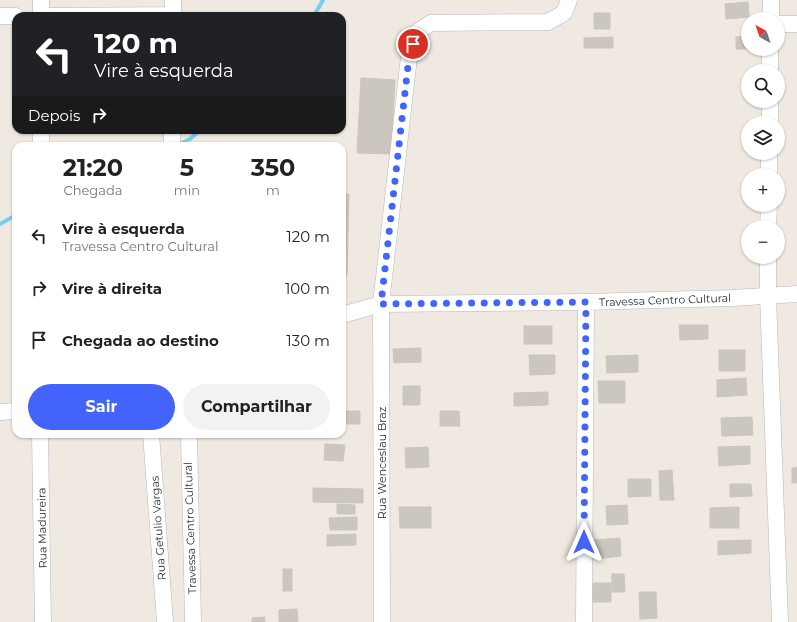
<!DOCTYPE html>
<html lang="pt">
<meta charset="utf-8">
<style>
:root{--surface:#fff;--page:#f2f2f2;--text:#222;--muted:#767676;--accent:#4264fb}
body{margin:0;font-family:Montserrat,sans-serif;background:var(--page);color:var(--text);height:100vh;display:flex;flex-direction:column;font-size:15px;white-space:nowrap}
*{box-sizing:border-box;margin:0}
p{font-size:13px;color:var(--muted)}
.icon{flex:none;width:22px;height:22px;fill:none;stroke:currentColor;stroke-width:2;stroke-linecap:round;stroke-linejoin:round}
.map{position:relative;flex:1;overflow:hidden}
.panel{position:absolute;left:12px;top:142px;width:334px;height:296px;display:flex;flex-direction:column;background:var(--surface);border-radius:12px;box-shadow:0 1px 3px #0004}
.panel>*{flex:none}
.hud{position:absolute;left:12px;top:12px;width:334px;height:122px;border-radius:12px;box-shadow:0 1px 3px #0004;background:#202124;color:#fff;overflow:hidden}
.needle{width:26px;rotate:320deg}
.fabs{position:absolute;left:741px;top:12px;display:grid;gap:8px}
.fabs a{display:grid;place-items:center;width:44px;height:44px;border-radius:50%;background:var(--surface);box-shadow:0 1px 3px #0004;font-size:20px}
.pin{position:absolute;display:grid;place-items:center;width:34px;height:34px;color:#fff;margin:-17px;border:2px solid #fff;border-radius:50%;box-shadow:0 1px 4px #0007}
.me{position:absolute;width:44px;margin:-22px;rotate:0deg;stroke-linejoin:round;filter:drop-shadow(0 0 3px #0008)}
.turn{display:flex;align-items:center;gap:14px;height:84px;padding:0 16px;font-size:18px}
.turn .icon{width:52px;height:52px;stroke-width:2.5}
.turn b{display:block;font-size:28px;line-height:34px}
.then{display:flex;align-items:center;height:38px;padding:0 16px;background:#0003;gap:8px;font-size:15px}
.eta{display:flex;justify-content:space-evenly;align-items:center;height:68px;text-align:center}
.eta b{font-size:24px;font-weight:700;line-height:28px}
.primary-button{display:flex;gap:8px;margin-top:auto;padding:8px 16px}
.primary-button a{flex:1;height:46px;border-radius:24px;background:var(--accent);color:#fff;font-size:16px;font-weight:700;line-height:46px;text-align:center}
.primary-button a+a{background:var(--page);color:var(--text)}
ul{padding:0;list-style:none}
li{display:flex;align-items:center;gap:12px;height:52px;padding:0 16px}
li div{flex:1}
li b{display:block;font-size:15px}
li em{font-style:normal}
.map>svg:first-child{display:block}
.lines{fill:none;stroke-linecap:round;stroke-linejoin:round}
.stream{stroke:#75cff0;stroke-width:4}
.building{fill:#cbc7bf;stroke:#cbc5ba}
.street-casing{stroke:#b4b7c1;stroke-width:17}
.street{stroke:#fff;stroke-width:16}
.route{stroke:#4264fb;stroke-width:7;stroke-dasharray:0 12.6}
.labels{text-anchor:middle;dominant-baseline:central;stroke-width:3.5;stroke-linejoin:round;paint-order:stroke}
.street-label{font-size:11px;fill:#2e2e2e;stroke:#fff}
</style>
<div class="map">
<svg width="797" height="622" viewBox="0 0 797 622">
<rect width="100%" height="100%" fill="#efe9e1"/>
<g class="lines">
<!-- stream -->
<path class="stream" d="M314 16 323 0
M176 146 190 139 200 130
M0 224 16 215"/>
</g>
<!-- building -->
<path class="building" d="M748 2 749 17 726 19 725 4Z
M594 13H610V29H594Z
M748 36V49H736V37Z
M613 37V48H584V38Z
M361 78 395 80 391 154 357 153Z
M342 194H349L347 275 342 274Z
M679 325H708V339L680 340Z
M524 326H552V344H524Z
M421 348V362L394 363 393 349Z
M719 350H745V371H719Z
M529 355H555V374L530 375Z
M638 355V372L607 373 606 356Z
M746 378 747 395 717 397V380Z
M598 381H625V403H599Z
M403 386H420V405H403Z
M548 392V405L514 406V393Z
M342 411H360V424H342Z
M440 411H459L460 426H440Z
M752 417 753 435 722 436 721 418Z
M325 444 345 445 343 461 324 460Z
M750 446V464L719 466 718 447Z
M428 447 429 467 406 468 405 448Z
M797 467V483H792V468Z
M672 470 674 500H660L659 471Z
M628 479H651V496L628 497Z
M730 484H751L752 496 730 497Z
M313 488 363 489V503L313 502Z
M337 504 355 505V514H337Z
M627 505 628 524 607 525 606 506Z
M399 507H431V528H400Z
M739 507V528H710V508Z
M357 517V530H330L329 518Z
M356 534V545L327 546V535Z
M620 538 621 556 596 559 594 540Z
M751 540V553L718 555V541Z
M283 569H292V591H283Z
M612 574H624L625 592H612Z
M591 583H611V602H590Z
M639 592H656L657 618 640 619Z
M297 609 298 622H279V610Z
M265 617V622H252V618Z"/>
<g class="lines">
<!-- street casing -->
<g class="street-casing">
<path id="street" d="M41 0V16
M173 0V16
M0 16H16
M46 16 173 15
M771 19V0
M778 24H797
M770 71V49
M770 123V101
M41 146V130
M172 146V130
M769 175V153
M768 227 769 205
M768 257V296L780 622
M342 315 381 304 586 302 732 298 797 294
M0 412 16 411
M40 434 43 622
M151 434 165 622
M189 434 193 622
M382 622 381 304 409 57 417 32 431 23 548 22 564 13 569 0
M584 622 586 302"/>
</g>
<!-- street -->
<use href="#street" class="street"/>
</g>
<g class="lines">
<!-- route -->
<path class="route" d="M413 44 409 57 381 304 586 302 584 542"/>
</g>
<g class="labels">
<!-- street labels -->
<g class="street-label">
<text transform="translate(665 300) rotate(-2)">Travessa Centro Cultural</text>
<text transform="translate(382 463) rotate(-90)">Rua Wenceslau Braz</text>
<text transform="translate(42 528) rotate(-91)">Rua Madureira</text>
<text transform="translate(158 528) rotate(-94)">Rua Getulio Vargas</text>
<text transform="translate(190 528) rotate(-92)">Travessa Centro Cultural</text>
</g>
</g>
</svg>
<div class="fabs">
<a><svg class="needle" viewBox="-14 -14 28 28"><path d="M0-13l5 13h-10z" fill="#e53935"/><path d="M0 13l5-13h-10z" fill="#767676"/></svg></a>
<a><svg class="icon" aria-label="search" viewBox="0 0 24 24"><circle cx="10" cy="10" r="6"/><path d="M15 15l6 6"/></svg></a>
<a><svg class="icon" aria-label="layers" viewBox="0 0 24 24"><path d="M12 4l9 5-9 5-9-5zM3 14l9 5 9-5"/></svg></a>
<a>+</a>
<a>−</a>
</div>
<div class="pin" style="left:413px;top:44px;background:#d93025"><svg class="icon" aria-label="arrive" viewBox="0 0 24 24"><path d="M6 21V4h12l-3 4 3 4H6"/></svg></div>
<svg class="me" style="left:584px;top:542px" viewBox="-20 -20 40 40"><path d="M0-17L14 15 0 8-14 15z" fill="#4264fb" stroke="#fff" stroke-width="4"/></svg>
<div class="hud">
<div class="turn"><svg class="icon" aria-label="left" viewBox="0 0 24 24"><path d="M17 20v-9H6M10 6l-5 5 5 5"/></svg><div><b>120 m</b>Vire à esquerda</div></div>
<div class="then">Depois<svg class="icon" aria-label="right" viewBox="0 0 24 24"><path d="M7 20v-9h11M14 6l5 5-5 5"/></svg></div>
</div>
<section class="panel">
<div class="eta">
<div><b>21:20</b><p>Chegada</p></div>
<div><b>5</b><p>min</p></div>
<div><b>350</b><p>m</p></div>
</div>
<ul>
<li><svg class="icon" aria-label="left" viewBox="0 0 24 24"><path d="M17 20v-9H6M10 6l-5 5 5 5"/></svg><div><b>Vire à esquerda</b><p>Travessa Centro Cultural</p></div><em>120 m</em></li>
<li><svg class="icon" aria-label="right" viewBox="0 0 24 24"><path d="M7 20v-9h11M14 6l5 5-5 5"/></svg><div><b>Vire à direita</b></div><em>100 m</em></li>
<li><svg class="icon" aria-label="arrive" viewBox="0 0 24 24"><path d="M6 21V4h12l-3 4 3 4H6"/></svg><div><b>Chegada ao destino</b></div><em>130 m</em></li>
</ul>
<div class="primary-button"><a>Sair</a><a>Compartilhar</a></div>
</section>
</div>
